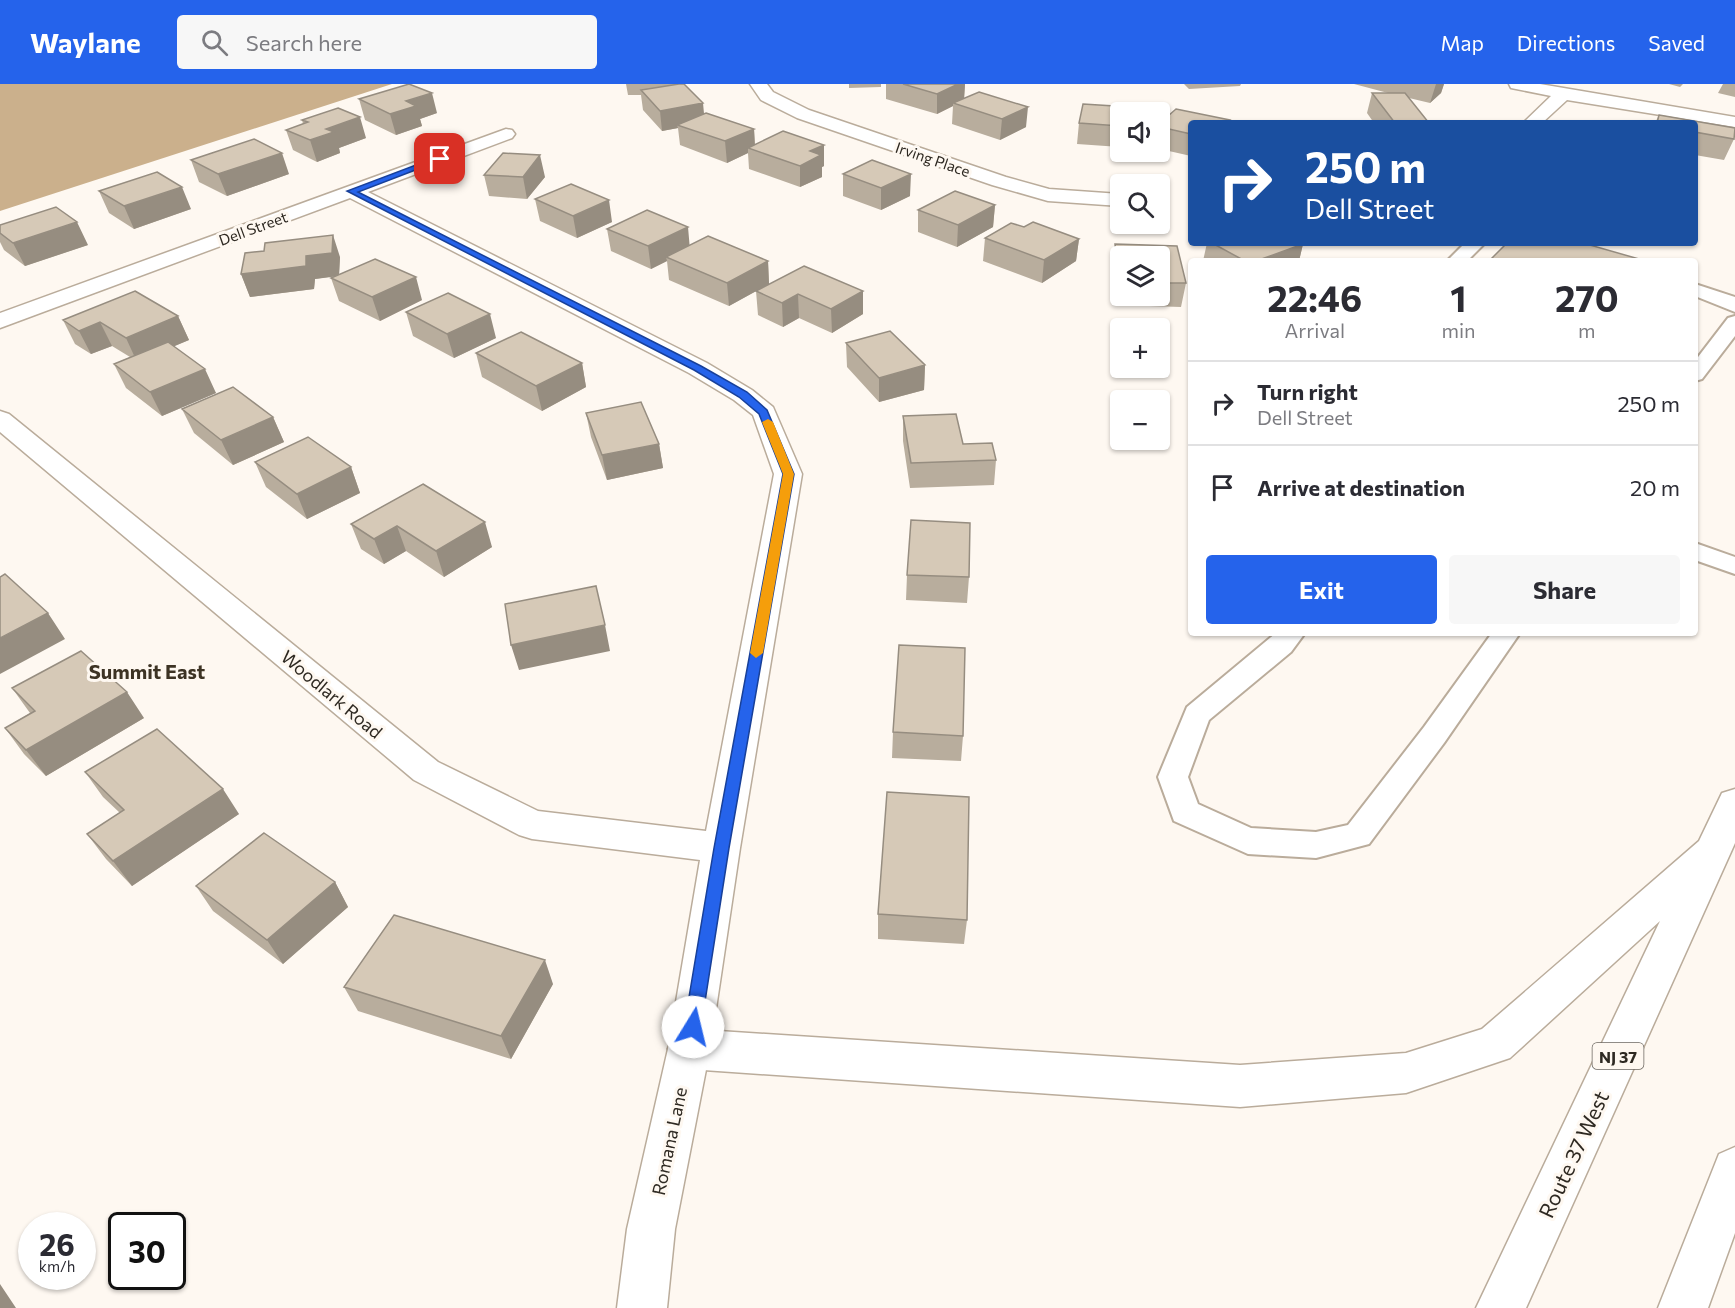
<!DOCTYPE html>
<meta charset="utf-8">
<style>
:root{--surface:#fff;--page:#f7f7f7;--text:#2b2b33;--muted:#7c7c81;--line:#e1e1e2;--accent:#2563eb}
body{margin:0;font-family:Commissioner,sans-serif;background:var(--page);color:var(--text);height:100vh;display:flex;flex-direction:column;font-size:22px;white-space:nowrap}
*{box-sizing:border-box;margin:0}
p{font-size:20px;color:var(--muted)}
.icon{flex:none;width:33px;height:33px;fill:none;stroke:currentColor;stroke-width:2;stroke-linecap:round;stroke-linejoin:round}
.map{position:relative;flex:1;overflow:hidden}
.drawer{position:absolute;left:1188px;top:174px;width:510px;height:378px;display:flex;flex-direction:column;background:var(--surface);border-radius:6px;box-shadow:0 2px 4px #0004}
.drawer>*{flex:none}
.guide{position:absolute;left:1188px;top:36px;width:510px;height:126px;border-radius:6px;box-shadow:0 2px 4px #0004;background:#1a4fa0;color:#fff;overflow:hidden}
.controls{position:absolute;left:1110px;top:18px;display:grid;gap:12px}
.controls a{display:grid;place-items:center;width:60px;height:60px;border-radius:6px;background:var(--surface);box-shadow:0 2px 4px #0004;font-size:30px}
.speed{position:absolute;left:18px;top:1128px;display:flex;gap:12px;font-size:30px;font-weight:700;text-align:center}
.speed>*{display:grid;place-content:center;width:78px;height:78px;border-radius:50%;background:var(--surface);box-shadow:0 2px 4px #0004;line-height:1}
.speed small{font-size:15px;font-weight:400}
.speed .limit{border:3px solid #111;border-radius:9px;background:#fff;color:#111}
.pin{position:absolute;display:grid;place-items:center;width:51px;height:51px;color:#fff;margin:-26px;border-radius:12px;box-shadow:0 3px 9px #0006}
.me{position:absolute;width:66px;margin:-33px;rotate:9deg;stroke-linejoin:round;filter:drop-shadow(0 0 4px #0008)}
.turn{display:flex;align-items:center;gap:21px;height:126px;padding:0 18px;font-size:27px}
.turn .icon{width:78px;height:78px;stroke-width:2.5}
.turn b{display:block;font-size:42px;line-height:51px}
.eta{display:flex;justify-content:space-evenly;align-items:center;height:102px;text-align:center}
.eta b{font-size:36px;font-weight:700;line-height:42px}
.cta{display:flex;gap:12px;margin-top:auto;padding:12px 18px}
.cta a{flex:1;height:69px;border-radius:6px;background:var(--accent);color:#fff;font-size:24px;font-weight:700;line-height:69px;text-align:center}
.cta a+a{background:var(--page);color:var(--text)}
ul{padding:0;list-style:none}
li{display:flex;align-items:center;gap:18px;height:84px;padding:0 18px;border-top:2px solid var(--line)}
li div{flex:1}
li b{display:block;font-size:22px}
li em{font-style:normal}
header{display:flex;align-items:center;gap:36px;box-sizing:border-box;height:84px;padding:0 30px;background:var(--accent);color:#fff}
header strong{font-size:28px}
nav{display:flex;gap:33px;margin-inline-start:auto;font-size:21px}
.search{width:420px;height:54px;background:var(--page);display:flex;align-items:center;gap:15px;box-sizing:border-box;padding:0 21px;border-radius:6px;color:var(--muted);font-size:22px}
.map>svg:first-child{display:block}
.forest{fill:#cbb08c}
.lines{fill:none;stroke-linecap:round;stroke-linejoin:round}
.service-casing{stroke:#baac9b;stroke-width:4}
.minor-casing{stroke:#baac9b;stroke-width:3}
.tertiary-casing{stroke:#baac9b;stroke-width:3}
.trunk-casing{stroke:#baac9b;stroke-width:3}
.service{fill:#fff;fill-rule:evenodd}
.minor{fill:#fff;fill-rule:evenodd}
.tertiary{fill:#fff;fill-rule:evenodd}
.trunk{fill:#fff;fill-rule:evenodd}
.wall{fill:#b8ad9d;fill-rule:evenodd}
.shaded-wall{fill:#968d80}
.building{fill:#d6c9b7;stroke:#968d80;stroke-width:1.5}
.route{fill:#2563eb;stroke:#184099;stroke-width:1.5}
.slow{fill:#f59e0b}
.labels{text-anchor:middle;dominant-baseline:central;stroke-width:6;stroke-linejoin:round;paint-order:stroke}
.far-street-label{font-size:15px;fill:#2e2922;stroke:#fef8f1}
.shield{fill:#fef8f1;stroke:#6c6760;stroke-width:1.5}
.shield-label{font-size:16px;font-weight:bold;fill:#2e2922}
.street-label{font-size:18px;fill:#2e2922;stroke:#fef8f1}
.neighbourhood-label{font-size:20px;font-weight:bold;fill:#3d3324;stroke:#fef8f1}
.near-street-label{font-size:21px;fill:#2e2922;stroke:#fef8f1}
</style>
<header>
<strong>Waylane</strong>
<div class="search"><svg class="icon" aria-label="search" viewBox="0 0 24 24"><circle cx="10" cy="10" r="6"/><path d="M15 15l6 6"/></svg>Search here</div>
<nav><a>Map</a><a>Directions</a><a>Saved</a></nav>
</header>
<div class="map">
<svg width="1735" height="1224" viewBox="0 0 1735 1224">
<rect width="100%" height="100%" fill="#fef8f1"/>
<!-- forest -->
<path class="forest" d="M0 0H392L0 127Z"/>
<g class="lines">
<!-- service casing -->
<g class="service-casing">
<path id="service" d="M1465 159H1485L1467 177H1447Z
M1695 200 1735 213V228L1695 212Z
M1735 232V252L1702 295 1695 297V277L1728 234Z
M1695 459 1735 473V490L1695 476Z
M1276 549H1305L1291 568 1209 636 1188 693 1198 720 1251 744 1316 748 1348 741 1424 643 1492 549H1520L1444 659 1369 760 1316 774 1248 770 1174 737 1158 693 1187 623Z"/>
</g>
<!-- minor casing -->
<g class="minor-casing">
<path id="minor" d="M750 0H767L773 8 809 26 1006 93 1049 105 1120 110V122L1048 117 992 101 797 34 761 16Z
M1509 0H1540L1735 33V43L1567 16 1542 39H1523L1551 12 1511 4Z
M506 45 512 46 515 50 512 54 368 108 707 279 752 306 773 323 802 390 740 764 710 965 704 979 689 985 674 979 668 965 700 776 532 755 519 751 414 696 0 348V327L9 330 438 678 538 727 706 747 774 390 753 331 734 316 689 289 350 114 0 244V229Z"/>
</g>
<!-- tertiary casing -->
<g class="tertiary-casing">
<path id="tertiary" d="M689 945 704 951 710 965 675 1145 667 1224H617L627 1145 668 965 674 951Z"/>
</g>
<!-- trunk casing -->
<g class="trunk-casing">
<path id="trunk" d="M1735 705V759L1526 1224H1476L1660 837 1510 974 1406 1009 1240 1023 689 985 674 979 668 965 674 951 689 945 1240 981 1406 969 1482 945 1699 757 1722 709Z
M1735 1063V1149L1708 1224H1658L1719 1070Z"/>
</g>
<!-- service -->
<use href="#service" class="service"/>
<!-- minor -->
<use href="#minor" class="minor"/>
<!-- tertiary -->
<use href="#tertiary" class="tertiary"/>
<!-- trunk -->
<use href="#trunk" class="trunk"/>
</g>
<!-- wall -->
<path class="wall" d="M626 0H684L704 30 754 45 755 60 824 61V82L822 83V93L800 103 749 85 748 69 727 79 680 61 678 44 662 47 643 26 641 11H628Z
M849 0H881V3L849 4Z
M886 0H965L964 14 1026 43 1000 56 952 40 953 22 937 30 886 15Z
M1184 0H1241L1240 2 1189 5Z
M1354 0H1444L1441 9 1430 19 1409 14 1429 39H1374L1367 29 1372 9H1388Z
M1669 0H1683L1680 3Z
M1723 0H1735V13L1718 9Z
M359 15 437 29 420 35 422 42 396 51 365 36Z
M1113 27 1120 28V63L1077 60 1079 39Z
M1659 31 1735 44 1734 55 1724 76 1695 71V39H1655Z
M302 36 366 54 339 64 340 69 317 78 293 66 286 46 303 40Z
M1230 36 1229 39H1191V72L1160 65V39Z
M191 76 289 90 227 112 199 98Z
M843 90 910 112 881 126 843 112Z
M484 91 545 93 527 115 489 112Z
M99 107 191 125 134 145 109 129Z
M535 115 612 138 577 154 540 137Z
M995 121 993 143 957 163 918 148V126Z
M0 141 88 161 25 182 4 166 0 158Z
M1024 143 1079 155 1076 177 1042 199 983 177 985 154Z
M607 145 768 177 769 200 729 222 669 196 667 177 651 185 611 167Z
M1207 159H1301L1303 160 1299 177H1203Z
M1115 160 1177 162 1186 199 1181 223 1117 221 1111 183ZM1120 172H1160V212H1120Z
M340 173 339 190 422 216 380 237 339 217 331 194 335 192 315 195 314 205 250 213 241 190Z
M756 207H863V230L832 249 799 234 783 243 758 231Z
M406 228 496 254 454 274 413 252Z
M178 232 189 256 174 262 216 309 162 332 126 304 114 280 130 273 112 262 91 270 75 260 63 236Z
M846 259 925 281 924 306 879 318 847 283Z
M476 269 582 279 586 303 542 327 482 293Z
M182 325 273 333 284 358 233 381 194 349Z
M586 329 659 360 663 384 607 396 591 353Z
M903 332 996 376 994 401 910 404 903 357Z
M255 378 351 383 360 409 307 435 266 403Z
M423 400 492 463 444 493 406 467 384 480 361 465 351 440Z
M907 491 969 493 967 519 906 516Z
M12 604 144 634 46 692 24 670 5 644 30 629Z
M893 648 963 652 961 677 892 674Z
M85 688 239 730 132 802 106 775 87 750 120 729 103 713Z
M335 798 348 823 283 880 213 827 196 802Z
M878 830 967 836 964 860 878 855Z
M553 900 511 975 358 927 344 903Z"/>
<!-- shaded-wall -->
<path class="shaded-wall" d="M958 0H965L964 16 953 19V22L937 30V10Z
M1436 0H1444L1441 9 1430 19Z
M432 9 437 29 420 35 422 42 396 51 390 30 406 17Z
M703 19 705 40 677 41 678 44 662 47 660 27Z
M1028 23 1026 43 1000 56 1002 35Z
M360 33 366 54 339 64 340 69 317 78 310 56 326 45Z
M754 45 755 66 748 64V69L727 79 725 57Z
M824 61V82L822 83V93L800 103V82L810 67Z
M282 69 289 90 227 112 218 90Z
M540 71 545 93 527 115 523 93Z
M911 90 910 112 881 126V104Z
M182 103 191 125 134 145 124 122Z
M609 116 612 138 577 154 573 132Z
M995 121 993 143 957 163 958 141Z
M77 138 88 161 25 182 13 159Z
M688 143 690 166 666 173 667 177 651 185 648 162Z
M333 151 340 173 339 192 315 195 314 205 250 213 241 190 306 172Z
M1079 155 1076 177 1042 199 1044 176Z
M1303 160 1299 177H1256Z
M768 177 769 200 729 222 727 199Z
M416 193 422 216 380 237 372 213Z
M863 207V230L832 249 831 225Z
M798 210 799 234 783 243 782 219Z
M490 230 496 254 454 274 447 250Z
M178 232 189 256 137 278 126 254Z
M100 238 112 262 91 270 79 247Z
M582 279 586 303 542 327 536 302Z
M925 281 924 306 879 318V294Z
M205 285 216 309 162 332 150 308Z
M273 333 284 358 233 381 221 356Z
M659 360 663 384 607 396 602 371Z
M351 383 360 409 307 435 297 410Z
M485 438 492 463 444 493 436 467Z
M397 442 406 467 384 480 374 455Z
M48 529 65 555 0 590V554Z
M605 541 610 567 519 586 511 561Z
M127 608 144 634 46 692 26 666Z
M223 705 239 730 132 802 113 777Z
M335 798 348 823 283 880 267 856Z
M545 876 553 900 511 975 501 952Z
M0 1200 16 1224H0Z"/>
<!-- building -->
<path class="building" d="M409 0 432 9 406 17 416 22 390 30 359 15Z
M679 0H684L703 19 660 27 641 6Z
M903 0H958L937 10Z
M979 8 1028 23 1002 35 953 19Z
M1372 9H1405L1429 39H1395Z
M1083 20 1114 22 1113 27 1125 28H1120V42L1079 39Z
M338 24 360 33 326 45 334 48 310 56 286 46 308 38 302 36Z
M1176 25 1230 36 1227 39H1191V50L1160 43V39Z
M706 29 754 45 725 57 677 41Z
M1659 31 1735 44 1734 55 1695 48V39H1657Z
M783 47 824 61 810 67 821 71 800 82 748 64Z
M254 55 282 69 218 90 191 76Z
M503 69 540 71 523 93 484 91Z
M872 76 911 90 881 104 843 90Z
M157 88 182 103 124 122 99 107Z
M571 100 609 116 573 132 535 115Z
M955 107 995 121 958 141 918 126Z
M56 123 77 138 13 159 0 149V141Z
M647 126 688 143 648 162 607 145Z
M1033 138 1079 155 1044 176 985 154 1011 139 1024 143Z
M333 151 332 169 306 172V182L241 190 245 169 264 167 265 159Z
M708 152 768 177 727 199 666 173Z
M1212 159H1301L1303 160 1256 177H1245Z
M1507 159H1583L1646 177H1489Z
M1115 160 1177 162 1186 199H1160V172H1120V197Z
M375 175 416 193 372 213 331 194Z
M804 182 863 207 831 225 798 210 782 219 756 207Z
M135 207 178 232 126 254 100 238 79 247 63 236Z
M448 209 490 230 447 250 406 228Z
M890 247 925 281 879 294 846 259Z
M521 248 582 279 536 302 476 269Z
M168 258 205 285 150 308 114 280Z
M233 303 273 333 221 356 182 325Z
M641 318 659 360 602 371 586 329Z
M956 330 963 360 992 359 996 376 911 379 903 332Z
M308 353 351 383 297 410 255 378Z
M423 400 485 438 436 467 397 442 374 455 351 440Z
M911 436 970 439 969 493 907 491Z
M5 490 48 529 0 554V493Z
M596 502 605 541 511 561 505 520Z
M899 561 965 564 963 652 893 648Z
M81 567 127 608 26 666 5 644 35 627 12 604Z
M157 645 223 705 113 777 87 750 124 726 85 688Z
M887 708 969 713 967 836 878 830Z
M264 749 335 798 267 856 196 802Z
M394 831 545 876 501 952 344 903Z"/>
<!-- route -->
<path class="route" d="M437 73 444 75 358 108 701 282 747 308 767 326 794 390 729 764 701 943 699 948 693 951 687 948 684 943 714 764 783 390 759 330 739 313 694 286 347 107Z"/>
<!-- slow -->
<path class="slow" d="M768 335 773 338 794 390 763 569 756 574 750 569 783 390 762 338Z"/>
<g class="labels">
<!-- far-street labels -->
<g class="far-street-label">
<text transform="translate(933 75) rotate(19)">Irving Place</text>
<text transform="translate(253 144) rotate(-20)">Dell Street</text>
</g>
<!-- shield labels -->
<rect class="shield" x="1592.5" y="959" width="51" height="26" rx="4.5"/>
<g class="shield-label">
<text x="1618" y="972">NJ 37</text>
</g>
<!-- street labels -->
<g class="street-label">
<text transform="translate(332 610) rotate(40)">Woodlark Road</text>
<text transform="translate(669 1057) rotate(-78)">Romana Lane</text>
</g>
<!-- neighbourhood labels -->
<g class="neighbourhood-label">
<text x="147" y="587">Summit East</text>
</g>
<!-- near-street labels -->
<g class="near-street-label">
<text transform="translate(1573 1070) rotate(-65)">Route 37 West</text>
</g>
</g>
</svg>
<div class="controls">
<a><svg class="icon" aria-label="sound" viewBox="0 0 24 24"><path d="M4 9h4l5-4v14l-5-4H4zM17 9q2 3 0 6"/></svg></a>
<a><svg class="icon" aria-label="search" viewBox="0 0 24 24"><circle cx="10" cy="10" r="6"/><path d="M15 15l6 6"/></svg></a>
<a><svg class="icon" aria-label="layers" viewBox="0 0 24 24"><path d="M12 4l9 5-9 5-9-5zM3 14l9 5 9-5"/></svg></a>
<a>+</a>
<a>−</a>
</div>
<div class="speed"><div>26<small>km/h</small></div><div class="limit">30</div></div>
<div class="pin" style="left:440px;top:75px;background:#d93025"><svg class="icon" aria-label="arrive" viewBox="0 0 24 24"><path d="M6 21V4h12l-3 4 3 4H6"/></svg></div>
<svg class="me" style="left:693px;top:943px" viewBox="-20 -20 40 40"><circle r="19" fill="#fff"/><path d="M0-13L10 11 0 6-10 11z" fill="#2563eb"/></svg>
<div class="guide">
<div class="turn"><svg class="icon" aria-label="right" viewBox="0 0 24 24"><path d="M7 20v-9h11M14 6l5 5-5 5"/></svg><div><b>250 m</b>Dell Street</div></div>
</div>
<section class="drawer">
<div class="eta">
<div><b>22:46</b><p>Arrival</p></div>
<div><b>1</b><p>min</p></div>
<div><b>270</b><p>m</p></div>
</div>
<ul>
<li><svg class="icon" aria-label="right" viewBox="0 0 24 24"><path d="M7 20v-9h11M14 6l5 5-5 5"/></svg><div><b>Turn right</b><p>Dell Street</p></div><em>250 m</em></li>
<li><svg class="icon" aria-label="arrive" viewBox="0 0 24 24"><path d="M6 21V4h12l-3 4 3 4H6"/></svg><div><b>Arrive at destination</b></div><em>20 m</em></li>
</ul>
<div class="cta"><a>Exit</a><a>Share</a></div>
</section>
</div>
